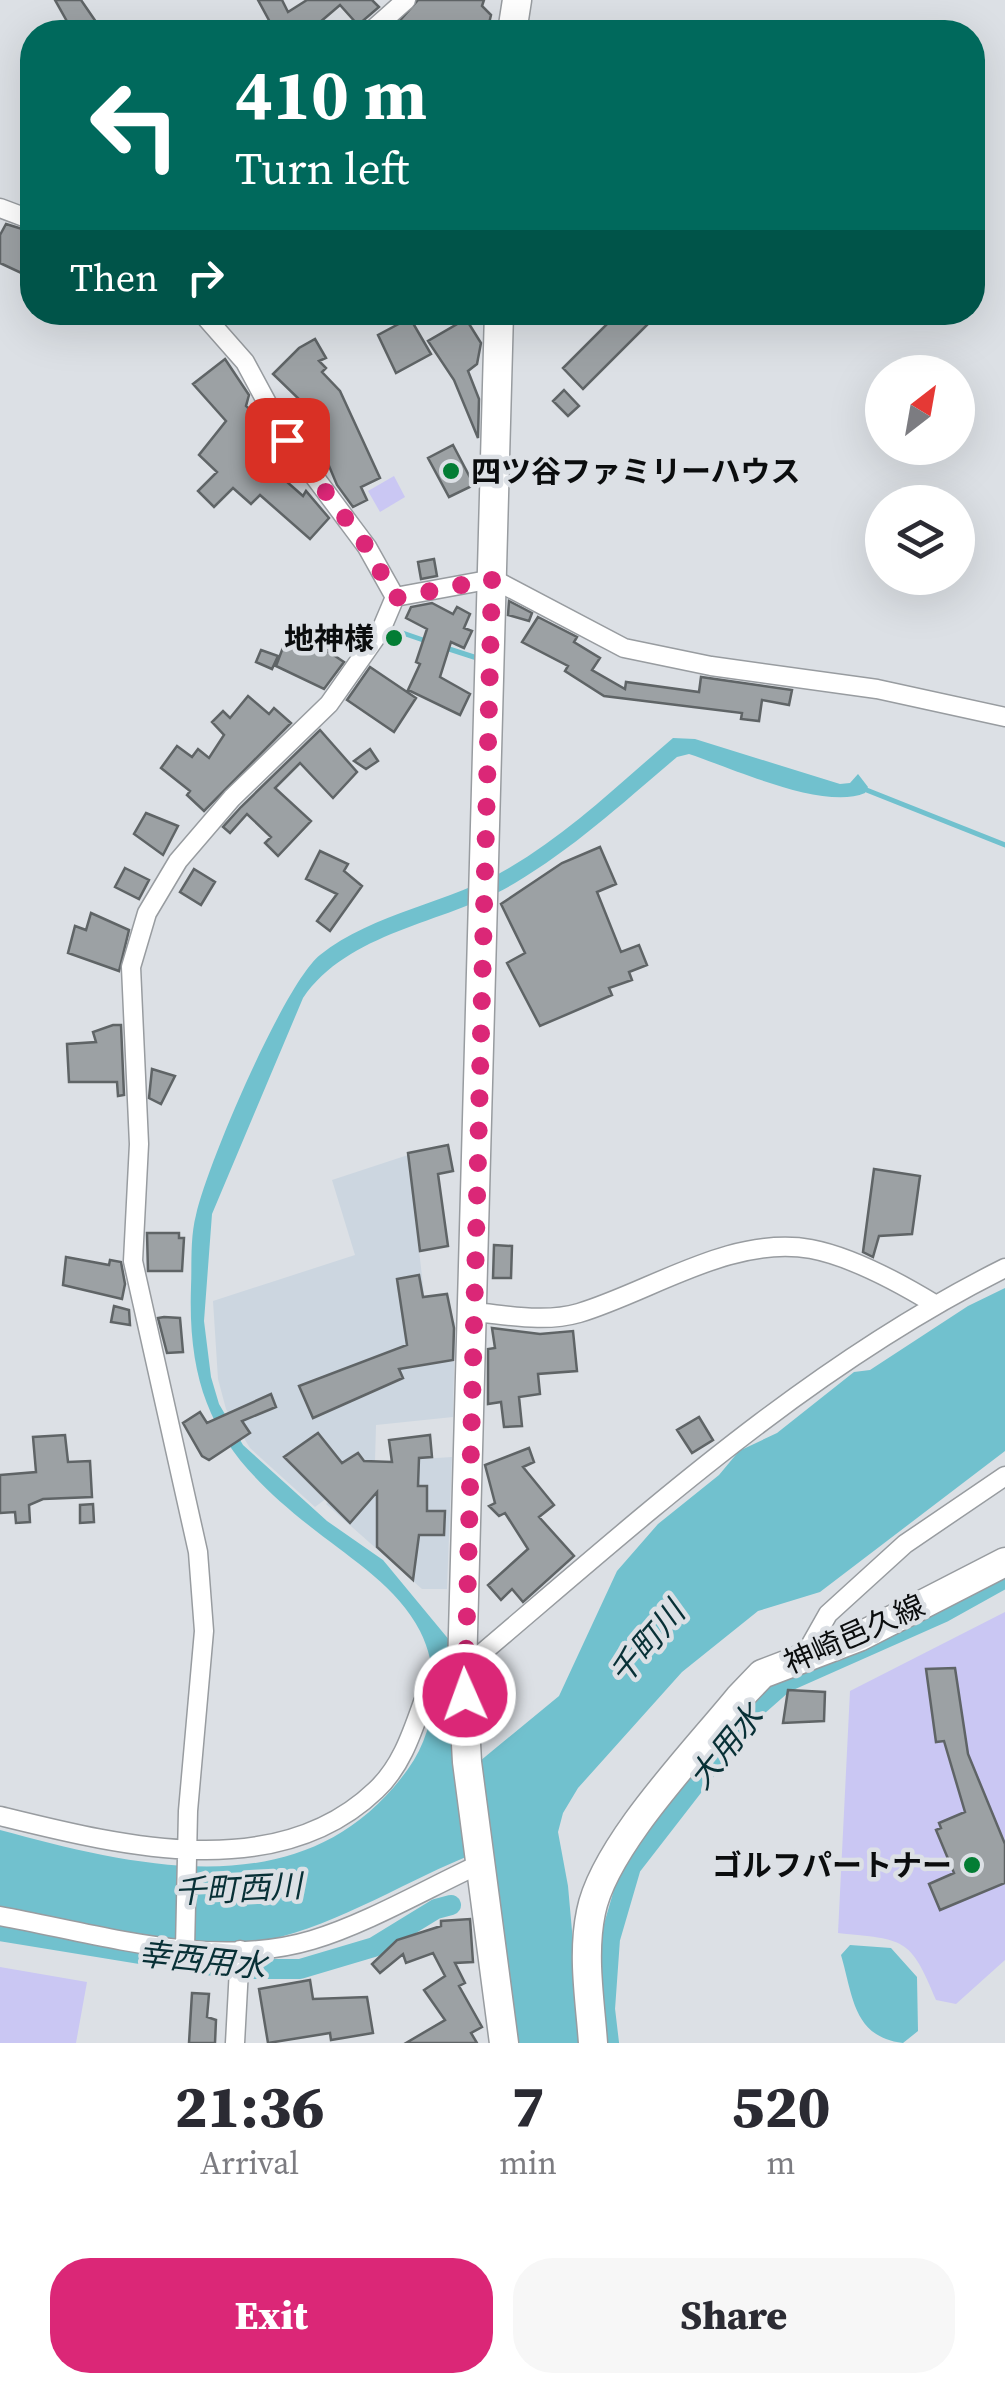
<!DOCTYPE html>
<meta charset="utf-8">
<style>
:root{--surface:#fff;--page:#f7f7f7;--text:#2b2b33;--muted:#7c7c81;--accent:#db2777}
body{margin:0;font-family:"Source Serif 4","Noto Sans JP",serif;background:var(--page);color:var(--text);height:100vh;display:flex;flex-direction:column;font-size:38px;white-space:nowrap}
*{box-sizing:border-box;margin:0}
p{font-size:32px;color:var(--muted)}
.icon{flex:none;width:55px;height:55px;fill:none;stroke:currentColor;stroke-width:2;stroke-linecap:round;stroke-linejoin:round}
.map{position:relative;height:2043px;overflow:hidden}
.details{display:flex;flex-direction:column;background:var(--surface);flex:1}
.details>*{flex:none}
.guide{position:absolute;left:20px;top:20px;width:965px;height:305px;border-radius:40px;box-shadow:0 10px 40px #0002;background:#00695c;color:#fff;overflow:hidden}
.needle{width:65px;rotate:31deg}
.controls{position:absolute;left:865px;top:355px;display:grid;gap:20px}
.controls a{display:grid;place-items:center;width:110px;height:110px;border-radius:50%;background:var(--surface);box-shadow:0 10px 40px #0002;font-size:50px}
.pin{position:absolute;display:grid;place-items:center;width:85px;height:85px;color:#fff;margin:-42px;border-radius:20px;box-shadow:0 5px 15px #0006}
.me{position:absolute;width:110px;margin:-55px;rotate:358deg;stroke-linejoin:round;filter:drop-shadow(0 0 8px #0008)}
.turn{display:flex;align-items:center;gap:35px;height:210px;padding:0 50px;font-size:45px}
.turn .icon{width:130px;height:130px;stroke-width:2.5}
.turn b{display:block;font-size:70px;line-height:85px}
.then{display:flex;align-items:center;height:95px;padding:0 50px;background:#0003;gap:20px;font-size:38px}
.eta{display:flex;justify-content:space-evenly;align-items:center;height:170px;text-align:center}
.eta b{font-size:60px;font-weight:800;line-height:70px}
.primary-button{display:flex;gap:20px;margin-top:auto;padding:20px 50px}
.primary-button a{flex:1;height:115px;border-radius:40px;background:var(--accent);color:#fff;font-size:40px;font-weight:800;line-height:115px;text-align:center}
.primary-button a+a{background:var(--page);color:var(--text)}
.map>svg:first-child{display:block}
.built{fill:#ccd6e0}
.green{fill:#cac7f3}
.water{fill:#71c1ce}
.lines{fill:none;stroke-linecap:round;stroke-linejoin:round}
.stream{stroke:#71c1ce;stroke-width:5}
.canal{stroke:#71c1ce;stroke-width:20}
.building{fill:#9ca1a4;stroke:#5f6466;stroke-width:2.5}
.street-casing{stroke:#989ca0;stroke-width:21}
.secondary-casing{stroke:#989ca0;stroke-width:31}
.street{stroke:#fff;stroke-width:18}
.secondary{stroke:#fff;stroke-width:28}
.route{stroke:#db2777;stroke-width:18;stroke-dasharray:0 32.4}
.poi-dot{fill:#037d34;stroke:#dce0e5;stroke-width:4}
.labels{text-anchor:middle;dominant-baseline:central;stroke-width:9;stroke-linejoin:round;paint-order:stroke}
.poi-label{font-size:30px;font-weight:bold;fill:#0b0d0e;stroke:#dce0e5;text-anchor:end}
.street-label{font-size:30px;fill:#0b0d0e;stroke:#dce0e5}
.water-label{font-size:32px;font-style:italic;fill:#083036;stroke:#dce0e5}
</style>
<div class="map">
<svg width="1005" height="2043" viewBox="0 0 1005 2043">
<rect width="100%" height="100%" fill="#dce0e5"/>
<!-- built -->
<path class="built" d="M408 1155 428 1328 455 1322 453 1417 376 1425 375 1462 452 1457 447 1589H422L326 1504 367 1468 315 1507 250 1448 226 1409 218 1379 213 1301 355 1255 332 1180Z"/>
<!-- green -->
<path class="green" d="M394 476 405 497 380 512 368 491Z
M1005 1612V1960L956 2004 936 2000C910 1936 904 1940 838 1933L850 1691Z
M0 1967 87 1982 76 2043H0Z"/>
<!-- water -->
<path class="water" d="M673 738 695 739 840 784 850 783 858 774 868 787 865 793C824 811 732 768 689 754L677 757C625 801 574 848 515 883 448 923 349 930 303 998L212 1214 204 1321 211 1377 219 1404 243 1445 327 1521 383 1560 450 1641 454 1773 480 1761 559 1696 617 1571 658 1524 719 1475 739 1451 777 1433 854 1372 870 1370 968 1306 1005 1288V1451L820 1592 758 1611 682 1672 578 1788 563 1813 558 1832 568 1886 582 2043H518L492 1847C420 1872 355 1917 280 1937 201 1958 81 1924 0 1909V1830C141 1868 308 1909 408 1769 436 1731 442 1674 420 1631 398 1588 353 1560 316 1531 226 1461 187 1406 191 1287 192 1264 190 1238 196 1215 207 1165 284 984 320 955 374 912 451 903 509 868 569 833 620 783 673 738Z
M850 1945 891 1948 917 1977 918 2031 903 2043C853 2037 853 1996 841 1955Z"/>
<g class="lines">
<!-- stream -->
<path class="stream" d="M394 630 426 641
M446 648 477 658
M864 789 1005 845"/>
<!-- canal -->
<path class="canal" d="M0 1931 231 1969H300L374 1947 436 1909 451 1905
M609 2043 605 2009 610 1939 631 1867 751 1712 784 1683 944 1612 1005 1578"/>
</g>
<!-- building -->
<path class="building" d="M55 0H81L103 32H73Z
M258 0H282L288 12 307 0H372L379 7 358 25 340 5 319 23 326 32H263L271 24Z
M418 0H484L482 6 491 15 487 32H462L415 23 424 32H402L396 25Z
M6 224 32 232V278L0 263V235Z
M619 312H660L583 389 563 368Z
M410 318 431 354 396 373 378 335Z
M466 319 481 343 477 364 468 371 479 399 478 438 454 380 428 341Z
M315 339 326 358 319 361 326 368 322 372 340 391 380 478 361 487 367 500 353 507 337 485 316 435 304 441 286 411 301 401 273 374 299 348Z
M225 359 249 395 246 406 265 425 282 454 270 467 303 496 306 491 329 518 310 539 260 495 251 504 233 488 214 507 198 491 217 472 199 455 226 421 193 384Z
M564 390 579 406 568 416 553 401Z
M453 445 474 485 449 497 428 458Z
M434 559 437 576 421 579 418 562Z
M509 601 532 613 529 621 508 615Z
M432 603 453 614 457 607 470 614 464 628 472 631 464 648 451 642 440 677 470 694 460 715 408 690 420 664 416 662 427 629 406 618 411 607Z
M538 617 577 637 574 642 600 658 592 670 625 689 626 682 699 692 701 677 792 690 789 705 762 700 759 721 741 719 742 713 604 696 565 671 568 666 522 642Z
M304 636 331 647 329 652 344 662 324 689 276 666 285 642 299 647Z
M261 650 278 656 272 669 256 662Z
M370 667 416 698 394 732 347 700Z
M248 696 269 714 274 708 291 723 204 811 187 795 190 791 161 768 177 746 192 757 198 749 209 758 224 735 212 722 223 711 230 718Z
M320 730 357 772 333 798 300 763 275 788 311 821 278 856 265 843 271 837 247 814 230 833 223 827 241 807Z
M370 749 378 761 366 769 354 761Z
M146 813 178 826 163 855 134 834Z
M600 847 616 884 597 892 621 952 639 945 647 965 629 972 632 980 609 988 612 995 540 1026 507 963 525 953 501 904 562 863Z
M320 851 348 864 344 871 362 886 330 931 317 921 337 894 306 879Z
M125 868 149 880 139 899 115 887Z
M194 869 215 882 201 905 180 892Z
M91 913 129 930 119 971 68 953 75 926 86 930Z
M113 1025H121L124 1095 118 1096 117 1082H69L67 1044 96 1042 93 1032Z
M152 1069 175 1076 161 1104 149 1098Z
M448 1145 453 1171 438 1174 448 1246 420 1251 408 1153Z
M874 1169 920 1176 912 1234 879 1236 873 1257 863 1252Z
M147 1233H179V1238H184L182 1271H148Z
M494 1245 512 1246 511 1278H493Z
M66 1257 109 1265 110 1260 121 1262 125 1284 122 1299 63 1285Z
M419 1275 423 1297 447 1294 454 1328 453 1360 399 1369 403 1378 313 1418 299 1386 407 1345 397 1279Z
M114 1306 129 1310 130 1325 111 1322Z
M164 1317 180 1318 183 1352 167 1353 158 1318Z
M492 1328 540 1334 573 1331 577 1371 538 1374 540 1394 519 1397 522 1426 504 1427 501 1402 488 1404V1349L495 1348Z
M271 1394 276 1407 242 1421 250 1433 209 1460 202 1456 183 1423 200 1412 207 1423Z
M699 1417 713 1440 692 1453 677 1430Z
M318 1433 342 1463 358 1453 364 1461 392 1462 389 1440 430 1435 432 1457 419 1458 418 1486H427V1511H445L444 1535H419L413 1580 377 1547V1492L350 1523 284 1457Z
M65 1435 68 1462 90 1461 92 1497 43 1499 29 1505 30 1522 16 1523 15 1512 0 1513V1475L36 1472 33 1437Z
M529 1448 534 1462 523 1467 554 1505 539 1517 574 1556 523 1602 512 1589 501 1600 488 1585 528 1549 505 1513 499 1516 489 1506 495 1503 485 1465Z
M93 1504 94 1522 80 1523V1505Z
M955 1668 968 1754 1005 1844V1883L940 1910 929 1884 954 1873 936 1830 941 1828 939 1823 965 1812 944 1741 936 1742 926 1669Z
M788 1690 825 1692 824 1721 783 1723Z
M470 1919 473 1962 455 1963 465 1983 459 1986 482 2027 471 2033 477 2043H406L445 2020 424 1990 445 1976 433 1953 406 1963 403 1954 380 1973 372 1964 397 1940 441 1926V1921Z
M310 1980 313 1999 367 1997 373 2033 331 2040 330 2033 268 2043 259 1989Z
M192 1993 209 1994 207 2017 216 2020 215 2043H189Z"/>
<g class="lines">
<!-- street casing -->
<g class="street-casing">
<path id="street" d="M370 32 406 0
M0 208 32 220
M201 312 245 362 287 440 367 547 395 597
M473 1312C508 1315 544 1323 579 1313 652 1291 731 1235 811 1249 853 1257 900 1283 936 1305
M802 1660 828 1614 905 1544 1005 1476
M462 1670C634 1525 802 1369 1005 1268
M0 1816C118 1845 276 1886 376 1790 401 1767 412 1733 423 1702L465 1695
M0 1916C99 1934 212 1970 312 1940 366 1924 428 1888 480 1864
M185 1949 188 1811 204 1631 198 1552 133 1261 139 1144 131 967 147 913 178 861 232 798 329 704 381 630 395 597 493 579 624 648 711 666 877 689 1005 717
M235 2043 240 1950"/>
</g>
<!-- secondary casing -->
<g class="secondary-casing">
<path id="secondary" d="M512 32 517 0
M499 312 462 1670 467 1762 504 2043
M593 2043C590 2000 582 1955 591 1912 604 1846 695 1752 739 1698L762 1674 859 1637 1005 1562"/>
</g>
<!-- street -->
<use href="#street" class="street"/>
<!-- secondary -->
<use href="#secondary" class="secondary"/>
</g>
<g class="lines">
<!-- route -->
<path class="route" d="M287 440 367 547 395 598 492 579 465 1695"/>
</g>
<!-- markers -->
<g class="poi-dot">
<circle cx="451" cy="471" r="10"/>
<circle cx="394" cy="638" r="10"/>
<circle cx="972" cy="1865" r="10"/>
</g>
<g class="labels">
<!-- poi labels -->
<g class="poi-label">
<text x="471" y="471" text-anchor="start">四ツ谷ファミリーハウス</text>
<text x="374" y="638">地神様</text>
<text x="952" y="1865">ゴルフパートナー</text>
</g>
<!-- street labels -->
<g class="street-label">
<text transform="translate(854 1634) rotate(-24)">神崎邑久線</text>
</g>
<!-- water labels -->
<g class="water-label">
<text transform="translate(647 1643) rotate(-50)">千町川</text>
<text transform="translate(726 1747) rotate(-51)">大用水</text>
<text transform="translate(238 1889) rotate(-3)">千町西川</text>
<text transform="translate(202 1960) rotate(6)">幸西用水</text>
</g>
</g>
</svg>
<div class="controls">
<a><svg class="needle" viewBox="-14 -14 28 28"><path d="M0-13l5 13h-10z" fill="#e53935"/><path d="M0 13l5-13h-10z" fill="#7c7c81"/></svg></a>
<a><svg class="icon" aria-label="layers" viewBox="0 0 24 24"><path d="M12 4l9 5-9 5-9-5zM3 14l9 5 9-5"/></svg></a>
</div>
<div class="pin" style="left:287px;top:440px;background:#d93025"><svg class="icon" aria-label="arrive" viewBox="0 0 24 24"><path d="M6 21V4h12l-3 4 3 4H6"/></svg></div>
<svg class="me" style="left:465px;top:1695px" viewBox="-20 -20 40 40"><circle r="17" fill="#db2777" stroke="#fff" stroke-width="3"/><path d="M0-11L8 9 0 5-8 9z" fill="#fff"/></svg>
<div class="guide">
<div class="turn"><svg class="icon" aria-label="left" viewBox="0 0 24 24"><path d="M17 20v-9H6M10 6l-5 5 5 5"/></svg><div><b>410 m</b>Turn left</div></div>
<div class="then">Then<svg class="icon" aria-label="right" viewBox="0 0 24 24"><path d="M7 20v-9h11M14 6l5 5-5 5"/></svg></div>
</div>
</div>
<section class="details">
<div class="eta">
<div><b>21:36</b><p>Arrival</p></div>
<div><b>7</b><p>min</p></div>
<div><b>520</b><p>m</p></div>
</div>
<div class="primary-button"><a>Exit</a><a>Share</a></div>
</section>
